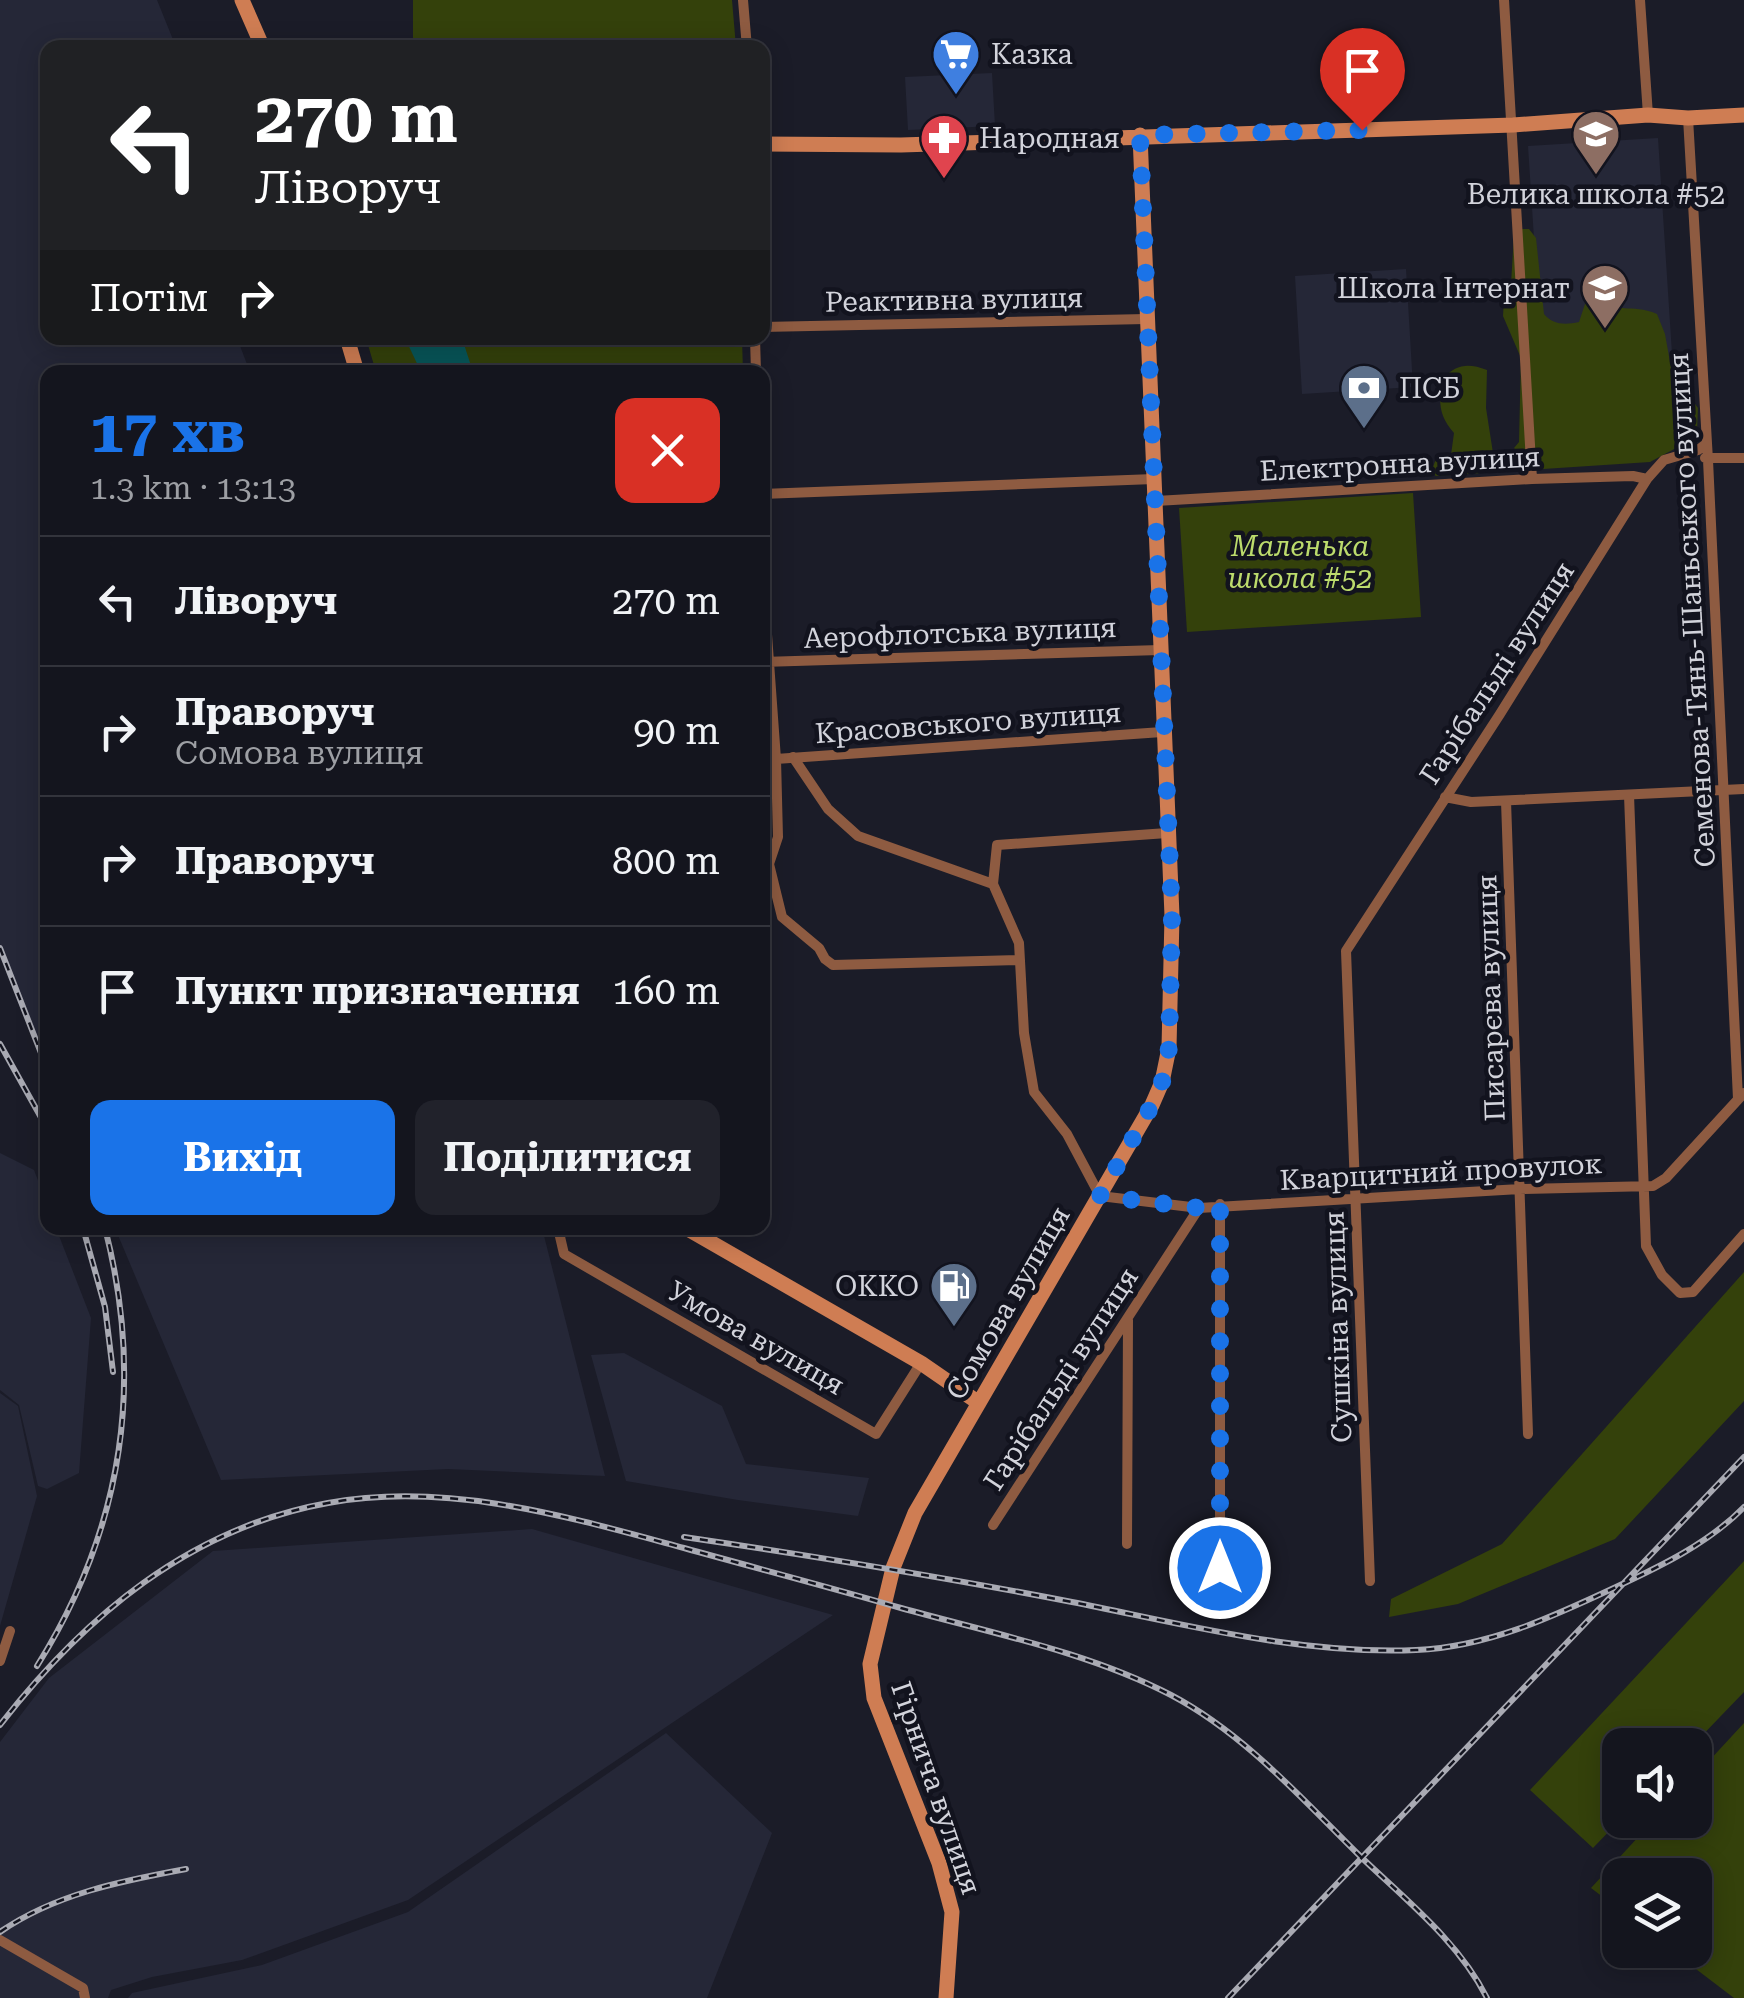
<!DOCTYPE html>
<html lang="uk">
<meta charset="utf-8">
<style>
:root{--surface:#14151e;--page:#21222b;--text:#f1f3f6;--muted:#9d9fa4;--line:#33343c;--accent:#1a73e8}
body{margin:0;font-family:"Roboto Serif",serif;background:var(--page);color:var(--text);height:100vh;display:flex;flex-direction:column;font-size:38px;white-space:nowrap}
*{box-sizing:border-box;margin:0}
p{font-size:32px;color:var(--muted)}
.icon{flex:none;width:55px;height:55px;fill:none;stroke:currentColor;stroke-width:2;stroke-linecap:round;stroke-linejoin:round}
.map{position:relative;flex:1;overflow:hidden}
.side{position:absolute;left:40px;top:365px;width:730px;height:870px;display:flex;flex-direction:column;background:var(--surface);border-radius:20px;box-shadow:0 5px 25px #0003,0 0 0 2px var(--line)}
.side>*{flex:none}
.hud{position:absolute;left:40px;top:40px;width:730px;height:305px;border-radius:20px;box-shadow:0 5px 25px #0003,0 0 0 2px var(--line);background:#202124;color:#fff;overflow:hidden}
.buttons{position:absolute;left:1602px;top:1728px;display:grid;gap:20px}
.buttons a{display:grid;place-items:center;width:110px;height:110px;border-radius:20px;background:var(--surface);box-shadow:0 5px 25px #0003,0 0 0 2px var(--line);font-size:50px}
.pin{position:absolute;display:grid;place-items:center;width:85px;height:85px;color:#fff;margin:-102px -42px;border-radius:50% 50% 50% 0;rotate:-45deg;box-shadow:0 0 10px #0007}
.pin .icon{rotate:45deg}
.me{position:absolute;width:110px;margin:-55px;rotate:0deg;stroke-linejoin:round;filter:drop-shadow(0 0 8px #0008)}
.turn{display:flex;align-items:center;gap:35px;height:210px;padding:0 50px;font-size:45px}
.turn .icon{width:130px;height:130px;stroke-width:2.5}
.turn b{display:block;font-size:70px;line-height:85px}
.then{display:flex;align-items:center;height:95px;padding:0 50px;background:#0003;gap:20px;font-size:38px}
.round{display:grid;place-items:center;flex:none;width:105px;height:105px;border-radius:20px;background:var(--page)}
.summary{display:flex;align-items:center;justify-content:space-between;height:170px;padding:0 50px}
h1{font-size:60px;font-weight:700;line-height:75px;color:var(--accent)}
.cta{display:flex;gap:20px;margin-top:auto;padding:20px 50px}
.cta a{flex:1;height:115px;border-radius:20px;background:var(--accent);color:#fff;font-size:40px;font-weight:700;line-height:115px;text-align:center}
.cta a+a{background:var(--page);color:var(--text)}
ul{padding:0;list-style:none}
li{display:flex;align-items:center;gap:30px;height:130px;padding:0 50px;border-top:2px solid var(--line)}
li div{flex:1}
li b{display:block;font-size:38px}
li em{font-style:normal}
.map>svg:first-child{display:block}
.built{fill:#252737}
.green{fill:#34410b}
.water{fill:#085659}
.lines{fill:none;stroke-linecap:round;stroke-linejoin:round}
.street{stroke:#8e5b41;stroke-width:10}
.secondary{stroke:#cf7d53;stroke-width:15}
.rail-casing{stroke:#a9aab3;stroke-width:6}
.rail{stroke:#12131e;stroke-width:2.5;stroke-dasharray:8;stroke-linecap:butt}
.route{stroke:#1a73e8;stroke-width:18;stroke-dasharray:0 32.4}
.labels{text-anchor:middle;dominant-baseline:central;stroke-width:9;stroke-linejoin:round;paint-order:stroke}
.poi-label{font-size:28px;fill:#d2d3db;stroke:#12131e;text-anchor:start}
.street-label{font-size:28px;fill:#d2d3db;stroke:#12131e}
.park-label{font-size:28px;font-style:italic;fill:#bcdb6c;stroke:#12131e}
</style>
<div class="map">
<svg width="1744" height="1998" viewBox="0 0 1744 1998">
<rect width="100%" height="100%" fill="#1b1c28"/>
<!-- built -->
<path class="built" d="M0 0H157L176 47 48 48V338H185L190 347 218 338H237L250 372H48L47 1066 0 949Z
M992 73 995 126 908 130 905 77Z
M1658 138 1678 446 1548 454 1528 146Z
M1406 269 1413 387 1302 394 1295 276Z
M0 1153 34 1170 47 1204 48 1228H56L91 1318 79 1473 47 1489 38 1486 19 1405 0 1390Z
M115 1228H542L605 1476 448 1469 221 1480Z
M624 1353 722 1406 746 1464 869 1478 858 1516 738 1500 626 1481 591 1355Z
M0 1393 18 1406 37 1496 0 1626Z
M532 1529 833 1615 408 1900 242 1960 152 1977 111 1990 108 1998H0V1742L49 1678 213 1551Z
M666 1733 772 1833 707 1998H128L132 1993 262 1965 408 1912Z"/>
<!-- green -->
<path class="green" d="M413 0H732L736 47H413Z
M1518 229H1529L1536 238 1544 314C1553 325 1565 325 1579 322L1589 292H1595C1618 318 1630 302 1657 314L1665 334 1672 373 1698 408 1697 431 1691 440 1650 462 1436 476 1431 472 1436 459 1451 455 1454 433C1438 414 1439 403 1442 379 1457 364 1468 363 1487 370L1486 408 1493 453 1509 456 1518 451 1514 448 1519 442 1521 358 1503 316 1504 299 1511 284 1514 234Z
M366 338H742L743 372H376Z
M1413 493 1421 617 1187 632 1179 508Z
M1744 1272V1401L1615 1539 1458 1604 1389 1617 1391 1599 1502 1544Z
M1744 1561V1692L1693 1745H1620V1820L1593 1848 1530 1790Z
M1744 1723V1998H1734L1671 1950H1695V1875H1620V1910L1591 1888 1654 1820H1695V1776Z"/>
<!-- water -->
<path class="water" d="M405 338H462L473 372H421Z"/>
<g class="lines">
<!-- street -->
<path class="street" d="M743 0 747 48
M1504 0 1532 479
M1640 0 1648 115
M1688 118 1708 460 1738 1099
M762 327 1146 319
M755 338 756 372
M1705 458H1744
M762 494 1154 479
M1156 501 1532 479 1633 476 1647 479
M762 565 776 759 778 837 769 864 782 917 819 948 825 959 833 965 1020 960
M762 662 1160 650
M793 757 828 809 858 836 993 884
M776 759 1162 732
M1629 795 1646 1246 1662 1275 1680 1293 1693 1292 1744 1234
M1445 797 1471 802 1744 789
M1506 801 1528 1434
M1167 833 997 845 993 884 1019 943 1024 1033 1034 1092 1067 1134 1100 1196 1199 1208 1520 1189 1653 1186 1666 1178 1744 1093
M1220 1204V1568
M558 1228 564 1254 876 1434 921 1363
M993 1525 1199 1208
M1127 1544 1128 1320
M1370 1581 1346 951 1500 714 1647 479 1664 460 1698 450 1706 444
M0 1661 10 1631
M0 1940 83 1988 85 1998"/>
<!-- secondary -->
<path class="secondary" d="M242 0 263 48
M762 144 901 145 1513 125 1648 115 1688 118 1744 115
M347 338 357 372
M686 1228 921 1363 979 1403
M946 1998 952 1912 939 1863 874 1698 870 1664 893 1568 915 1513 1152 1105 1162 1082 1169 1048 1172 916 1140 135"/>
<!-- rail casing -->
<g class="rail-casing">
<path id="rail" d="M0 948 48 1071
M0 1044 48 1130
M83 1228 105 1307 113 1372
M684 1537C814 1556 943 1577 1072 1602 1184 1624 1300 1655 1416 1650 1488 1647 1552 1617 1616 1587 1661 1566 1709 1543 1744 1507
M37 1666C123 1529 145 1384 105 1228
M0 1725C84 1617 189 1528 328 1503 448 1481 569 1517 684 1548 756 1568 829 1587 901 1608 991 1633 1088 1652 1171 1695 1245 1734 1303 1800 1361 1857 1406 1900 1459 1942 1487 1998
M0 1932C55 1894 121 1881 186 1869
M1228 1998 1744 1457"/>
</g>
<!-- rail -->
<use href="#rail" class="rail"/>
</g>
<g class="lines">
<!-- route -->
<path class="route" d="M1220 1568V1204L1200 1208 1100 1196 1152 1105 1162 1082 1169 1048 1172 916 1140 135 1362 130"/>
</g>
<!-- icons -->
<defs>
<g id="supermarket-pin" transform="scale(2.5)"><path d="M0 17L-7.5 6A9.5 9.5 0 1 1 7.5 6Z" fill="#3f7fe0" stroke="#12131e"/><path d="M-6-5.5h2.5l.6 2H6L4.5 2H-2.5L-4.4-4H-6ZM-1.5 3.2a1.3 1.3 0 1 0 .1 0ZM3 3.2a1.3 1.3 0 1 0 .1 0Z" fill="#fff"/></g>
<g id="school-pin" transform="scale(2.5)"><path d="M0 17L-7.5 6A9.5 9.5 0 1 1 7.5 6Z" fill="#8d6e63" stroke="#12131e"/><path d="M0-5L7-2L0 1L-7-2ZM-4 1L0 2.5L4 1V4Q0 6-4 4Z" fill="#fff"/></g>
<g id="pharmacy-pin" transform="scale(2.5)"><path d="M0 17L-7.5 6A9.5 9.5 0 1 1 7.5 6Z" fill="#e0444e" stroke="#12131e"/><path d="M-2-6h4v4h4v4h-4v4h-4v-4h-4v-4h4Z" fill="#fff"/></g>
<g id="bank-pin" transform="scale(2.5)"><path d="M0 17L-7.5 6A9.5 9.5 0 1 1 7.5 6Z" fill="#5c6f8a" stroke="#12131e"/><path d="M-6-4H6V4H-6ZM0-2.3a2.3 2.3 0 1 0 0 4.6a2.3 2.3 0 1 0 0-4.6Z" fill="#fff"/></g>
<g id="fuel-pin" transform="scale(2.5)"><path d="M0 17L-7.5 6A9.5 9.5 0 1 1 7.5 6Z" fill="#5c6f8a" stroke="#12131e"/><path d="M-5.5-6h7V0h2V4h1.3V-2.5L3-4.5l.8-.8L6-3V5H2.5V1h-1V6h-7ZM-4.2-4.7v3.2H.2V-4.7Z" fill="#fff"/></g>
</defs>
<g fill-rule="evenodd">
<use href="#supermarket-pin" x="956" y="54"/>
<use href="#school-pin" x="1596" y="134"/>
<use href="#pharmacy-pin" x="944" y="138"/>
<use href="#school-pin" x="1605" y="288"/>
<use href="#bank-pin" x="1364" y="388"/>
<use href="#fuel-pin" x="954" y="1286"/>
</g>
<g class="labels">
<!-- poi labels -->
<g class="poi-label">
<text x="991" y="54">Казка</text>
<text x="979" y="138">Народная</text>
<text x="1596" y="194" text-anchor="middle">Велика школа #52</text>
<text x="1570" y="288" text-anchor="end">Школа Інтернат</text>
<text x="1399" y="388">ПСБ</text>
<text x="919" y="1286" text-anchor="end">ОККО</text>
</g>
<!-- street labels -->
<g class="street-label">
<text transform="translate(954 300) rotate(-1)">Реактивна вулиця</text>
<text transform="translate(1400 464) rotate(-3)">Електронна вулиця</text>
<text transform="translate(1692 610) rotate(-93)">Семенова-Тянь-Шаньського вулиця</text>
<text transform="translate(960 633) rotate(-2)">Аерофлотська вулиця</text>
<text transform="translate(1497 673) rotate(-57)">Гарібальді вулиця</text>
<text transform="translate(968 723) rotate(-4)">Красовського вулиця</text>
<text transform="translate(1491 998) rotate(-92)">Писарєва вулиця</text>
<text transform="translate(1441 1172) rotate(-3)">Кварцитний провулок</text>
<text transform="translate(1008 1303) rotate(-60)">Сомова вулиця</text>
<text transform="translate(1338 1327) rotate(-92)">Сушкіна вулиця</text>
<text transform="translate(756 1338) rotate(30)">Умова вулиця</text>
<text transform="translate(1061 1379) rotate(-57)">Гарібальді вулиця</text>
<text transform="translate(936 1788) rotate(71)">Гірнича вулиця</text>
</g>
<!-- park labels -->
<g class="park-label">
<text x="1300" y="546">Маленька<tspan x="1300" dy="32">школа #52</tspan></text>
</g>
</g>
</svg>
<div class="buttons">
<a><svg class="icon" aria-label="sound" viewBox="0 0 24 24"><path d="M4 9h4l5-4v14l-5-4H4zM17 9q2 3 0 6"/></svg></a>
<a><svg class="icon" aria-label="layers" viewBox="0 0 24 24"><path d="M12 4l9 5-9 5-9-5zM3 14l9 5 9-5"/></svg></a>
</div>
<div class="pin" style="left:1362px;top:130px;background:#d93025"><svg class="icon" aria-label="arrive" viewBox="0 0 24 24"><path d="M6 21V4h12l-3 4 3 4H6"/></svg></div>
<svg class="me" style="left:1220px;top:1568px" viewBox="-20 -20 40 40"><circle r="17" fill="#1a73e8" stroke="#fff" stroke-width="3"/><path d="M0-11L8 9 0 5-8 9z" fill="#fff"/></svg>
<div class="hud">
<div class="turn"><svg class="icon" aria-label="left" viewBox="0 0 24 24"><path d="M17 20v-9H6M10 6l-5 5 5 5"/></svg><div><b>270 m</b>Ліворуч</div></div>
<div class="then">Потім<svg class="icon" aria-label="right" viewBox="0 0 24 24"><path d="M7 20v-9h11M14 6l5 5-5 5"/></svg></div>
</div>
<section class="side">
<div class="summary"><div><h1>17 хв</h1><p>1.3 km · 13:13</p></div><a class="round" style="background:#d93025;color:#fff"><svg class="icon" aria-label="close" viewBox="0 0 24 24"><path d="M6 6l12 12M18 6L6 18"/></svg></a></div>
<ul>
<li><svg class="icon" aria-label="left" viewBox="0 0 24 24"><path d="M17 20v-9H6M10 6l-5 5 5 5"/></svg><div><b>Ліворуч</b></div><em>270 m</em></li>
<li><svg class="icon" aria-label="right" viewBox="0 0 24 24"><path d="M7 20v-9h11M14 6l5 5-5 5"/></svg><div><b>Праворуч</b><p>Сомова вулиця</p></div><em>90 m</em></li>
<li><svg class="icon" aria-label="right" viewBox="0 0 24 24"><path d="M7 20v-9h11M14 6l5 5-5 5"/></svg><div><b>Праворуч</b></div><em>800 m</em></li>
<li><svg class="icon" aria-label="arrive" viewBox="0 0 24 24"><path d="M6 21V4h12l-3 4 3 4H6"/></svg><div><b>Пункт призначення</b></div><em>160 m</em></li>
</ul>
<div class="cta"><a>Вихід</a><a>Поділитися</a></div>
</section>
</div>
